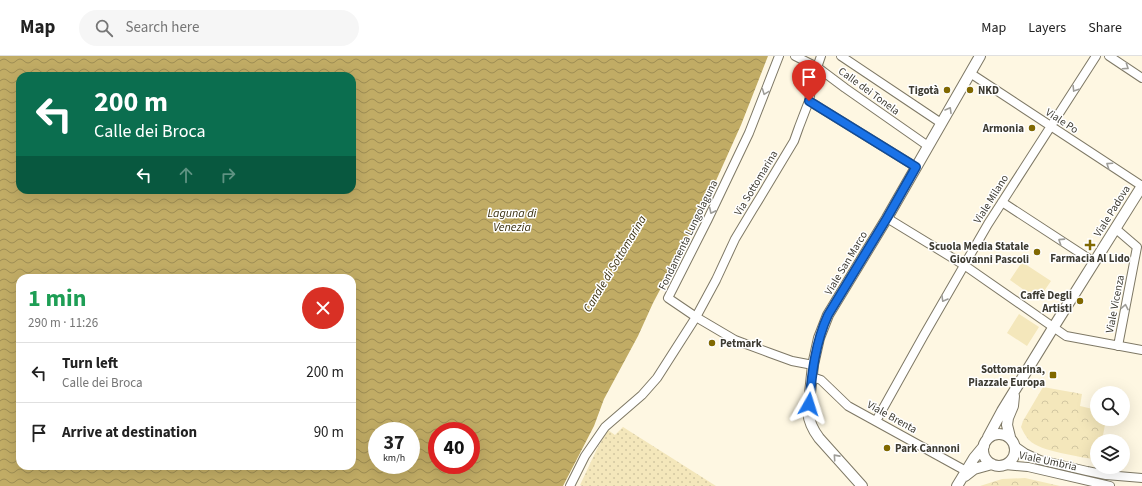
<!DOCTYPE html>
<meta charset="utf-8">
<style>
:root{--surface:#fff;--page:#f6f6f6;--text:#222;--muted:#767676;--line:#e0e0e0}
body{margin:0;font-family:"Source Sans 3",sans-serif;background:var(--page);color:var(--text);height:100vh;display:flex;flex-direction:column;font-size:15px;white-space:nowrap}
*{box-sizing:border-box;margin:0}
p{font-size:13px;color:var(--muted)}
.icon{flex:none;width:22px;height:22px;fill:none;stroke:currentColor;stroke-width:2;stroke-linecap:round;stroke-linejoin:round}
.map{position:relative;flex:1;overflow:hidden}
.side{position:absolute;left:16px;top:218px;width:340px;height:196px;display:flex;flex-direction:column;background:var(--surface);border-radius:12px;box-shadow:0 4px 16px #0002}
.side>*{flex:none}
.top-card{position:absolute;left:16px;top:16px;width:340px;height:122px;border-radius:12px;box-shadow:0 4px 16px #0002;background:#0b6e4f;color:#fff;overflow:hidden}
.tools{position:absolute;left:1090px;top:330px;display:grid;gap:8px}
.tools a{display:grid;place-items:center;width:40px;height:40px;border-radius:50%;background:var(--surface);box-shadow:0 4px 16px #0002;font-size:20px}
.speed{position:absolute;left:368px;top:366px;display:flex;gap:8px;font-size:20px;font-weight:700;text-align:center}
.speed>*{display:grid;place-content:center;width:52px;height:52px;border-radius:50%;background:var(--surface);box-shadow:0 4px 16px #0002;line-height:1}
.speed small{font-size:10px;font-weight:400}
.speed .limit{border:6px solid #d22;background:#fff;color:#111}
.pin{position:absolute;display:grid;place-items:center;width:34px;height:34px;color:#fff;margin:-41px -17px;border-radius:50% 50% 50% 0;rotate:-45deg;box-shadow:0 0 4px #0007}
.pin .icon{rotate:45deg}
.me{position:absolute;width:44px;margin:-22px;rotate:6deg;stroke-linejoin:round;filter:drop-shadow(0 0 3px #0008)}
.turn{display:flex;align-items:center;gap:14px;height:84px;padding:0 12px;font-size:18px}
.turn .icon{width:52px;height:52px;stroke-width:2.5}
.turn b{display:block;font-size:28px;line-height:34px}
.lanes{display:flex;align-items:center;height:38px;padding:0 12px;background:#0003;justify-content:center;gap:20px;direction:ltr}
.lanes .off{opacity:.35}
.round{display:grid;place-items:center;flex:none;width:42px;height:42px;border-radius:21px;background:var(--page)}
.head{display:flex;align-items:center;justify-content:space-between;height:68px;padding:0 12px}
h1{font-size:24px;font-weight:700;line-height:30px;color:#1e9e55}
ul{padding:0;list-style:none}
li{display:flex;align-items:center;gap:12px;height:60px;padding:0 12px;border-top:1px solid var(--line)}
li div{flex:1}
li b{display:block;font-size:15px}
li em{font-style:normal}
header{display:flex;align-items:center;gap:24px;box-sizing:border-box;height:56px;padding:0 20px;background:var(--surface);border-bottom:1px solid var(--line)}
header strong{font-size:19px}
nav{display:flex;gap:22px;margin-inline-start:auto;font-size:14px}
.search{width:280px;height:36px;background:var(--page);display:flex;align-items:center;gap:10px;box-sizing:border-box;padding:0 14px;border-radius:22px;color:var(--muted);font-size:15px}
.map>svg:first-child{display:block}
.grass{fill:#f4e7bb}
.park{fill:url(#park-crowns)}
.garden{fill:url(#garden-dots)}
.water{fill:url(#water-waves);fill-rule:evenodd}
.lines{fill:none;stroke-linecap:round;stroke-linejoin:round}
.minor-casing{stroke:#7e7865;stroke-width:10}
.tertiary-casing{stroke:#7e7865;stroke-width:12}
.minor{stroke:#fff;stroke-width:8}
.tertiary{stroke:#fff;stroke-width:10}
.oneway{stroke:#9e9d98}
.route-casing{stroke:#114b97;stroke-width:10}
.route{stroke:#1a73e8;stroke-width:7}
.poi-dot{fill:#806800;stroke:#fff;stroke-width:1.5}
.labels{text-anchor:middle;dominant-baseline:central;stroke-width:3;stroke-linejoin:round;paint-order:stroke}
.poi-label{font-size:11px;font-weight:bold;fill:#3d3b32;stroke:#fff;text-anchor:end}
.street-label{font-size:11px;fill:#3d3b32;stroke:#fff}
.water-label{font-size:12px;font-style:italic;fill:#392f0f;stroke:#fff}
</style>
<header>
<strong>Map</strong>
<div class="search"><svg class="icon" aria-label="search" viewBox="0 0 24 24"><circle cx="10" cy="10" r="6"/><path d="M15 15l6 6"/></svg>Search here</div>
<nav><a>Map</a><a>Layers</a><a>Share</a></nav>
</header>
<div class="map">
<svg width="1142" height="430" viewBox="0 0 1142 430">
<defs>
<pattern id="park-crowns" width="20" height="18" patternUnits="userSpaceOnUse"><rect width="20" height="18" fill="#f4e7bb"/><path d="M2 6a3 3 0 1 1 6 0M12 15a3 3 0 1 1 6 0" fill="none" stroke="#d2c7a1"/></pattern>
<pattern id="garden-dots" width="8" height="8" patternUnits="userSpaceOnUse"><rect width="8" height="8" fill="#f4e7bb"/><path d="M2 2h.1M6 6h.1" fill="none" stroke="#d2c7a1" stroke-width="1.8" stroke-linecap="round"/></pattern>
<pattern id="water-waves" width="16" height="10" patternUnits="userSpaceOnUse"><rect width="16" height="10" fill="#c1ac65"/><path d="M0 5q4-4 8 0t8 0" fill="none" stroke="#9e8d54"/></pattern>
</defs>
<rect width="100%" height="100%" fill="#fef7e2"/>
<!-- grass -->
<path class="grass" d="M1022 206 1051 225 1038 244 1010 224Z
M1019 258 1039 271 1027 290 1007 277Z"/>
<!-- park -->
<path class="park" d="M1043 331 1082 338 1080 350 1097 354V363H1106L1102 385H1097V404C1079 400 1041 396 1029 384 1025 380 1023 375 1021 371L1023 365Z
M1025 422 1060 430H980L1002 423Z"/>
<!-- garden -->
<path class="garden" d="M623 371 716 430H582L580 429 597 393 608 374 615 379Z"/>
<!-- water -->
<path class="water" d="M0 0H768L741 69 705 149 653 247 638 280 604 343 594 370 563 430H0ZM20 20H352V134H20ZM20 222H352V410H20ZM377 375H411V409H377ZM437 375H471V409H437Z"/>
<g class="lines">
<!-- minor casing -->
<g class="minor-casing">
<path id="minor" d="M779 0 749 77 707 165 668 242 696 261 735 284 770 297 792 305 813 309
M795 0 817 11 845 32 928 90
M841 0 941 67
M1109 0 1142 22
M970 17 1142 130
M809 45 916 111
M1002 146 1094 206
M887 162 964 209 1066 280 1142 294
M1116 173 1137 191 1118 290
M812 321 821 324 848 350 966 415
M876 365 924 279 988 168 1096 0
M1015 390 1025 397 1040 404 1087 415 1106 419 1142 422
M1005 409 1028 411 1110 430
M570 430 585 400 605 371 642 339 657 322 696 261 716 224 735 183 753 153 761 140 794 85 799 71 809 45 813 23 821 0"/>
</g>
<!-- tertiary casing -->
<g class="tertiary-casing">
<path id="tertiary" d="M983 394a16 16 0 1 1 32 0a16 16 0 1 1-32 0Z
M988 381 1002 355 1053 272 1142 130
M1010 381 1007 369 1008 362 1013 350 1014 340
M965 420 974 413 992 408
M862 430 819 382C813 374 809 366 808 356L813 309 819 282 828 259 887 162 980 0
M957 430 974 402 984 390"/>
</g>
<!-- minor -->
<use href="#minor" class="minor"/>
<!-- tertiary -->
<use href="#tertiary" class="tertiary"/>
</g>
<!-- one-way arrows -->
<defs><path id="oneway-chevron" d="M-2-3.5L2.5 0L-2 3.5" fill="none" stroke-width="1.6" stroke-linecap="round" stroke-linejoin="round"/></defs>
<g class="oneway">
<use href="#oneway-chevron" transform="translate(1126 11) rotate(34)"/>
<use href="#oneway-chevron" transform="translate(1075 33) rotate(122)"/>
<use href="#oneway-chevron" transform="translate(765 36) rotate(111)"/>
<use href="#oneway-chevron" transform="translate(949 54) rotate(-60)"/>
<use href="#oneway-chevron" transform="translate(1109 109) rotate(-146)"/>
<use href="#oneway-chevron" transform="translate(712 155) rotate(116)"/>
<use href="#oneway-chevron" transform="translate(1061 185) rotate(-147)"/>
<use href="#oneway-chevron" transform="translate(944 243) rotate(120)"/>
<use href="#oneway-chevron" transform="translate(1125 251) rotate(-79)"/>
<use href="#oneway-chevron" transform="translate(836 401) rotate(-132)"/>
</g>
<g class="lines">
<!-- route casing -->
<g class="route-casing">
<path id="route" d="M809 348C812 318 815 287 828 259L887 162 916 111 809 45"/>
</g>
<!-- route -->
<use href="#route" class="route"/>
</g>
<!-- markers -->
<g class="poi-dot">
<circle cx="947" cy="34" r="4"/>
<circle cx="970" cy="34" r="4"/>
<circle cx="1032" cy="72" r="4"/>
<path d="M1088 183h4v4h4v4h-4v4h-4v-4h-4v-4h4z"/>
<circle cx="1037" cy="196" r="4"/>
<circle cx="1080" cy="245" r="4"/>
<circle cx="712" cy="287" r="4"/>
<rect x="1049" y="315" width="8" height="8" rx="2"/>
<circle cx="887" cy="392" r="4"/>
</g>
<g class="labels">
<!-- poi labels -->
<g class="poi-label">
<text x="939" y="34">Tigotà</text>
<text x="978" y="34" text-anchor="start">NKD</text>
<text x="1024" y="72">Armonia</text>
<text x="1029" y="190">Scuola Media Statale<tspan x="1029" dy="13">Giovanni Pascoli</tspan></text>
<text x="1090" y="202" text-anchor="middle">Farmacia Al Lido</text>
<text x="1072" y="239">Caffè Degli<tspan x="1072" dy="13">Artisti</tspan></text>
<text x="720" y="287" text-anchor="start">Petmark</text>
<text x="1045" y="313">Sottomarina,<tspan x="1045" dy="13">Piazzale Europa</tspan></text>
<text x="895" y="392" text-anchor="start">Park Cannoni</text>
</g>
<!-- street labels -->
<g class="street-label">
<text transform="translate(869 35) rotate(36)">Calle dei Tonela</text>
<text transform="translate(1062 65) rotate(33)">Viale Po</text>
<text transform="translate(756 127) rotate(-59)">Via Sottomarina</text>
<text transform="translate(991 143) rotate(-58)">Viale Milano</text>
<text transform="translate(1112 155) rotate(-58)">Viale Padova</text>
<text transform="translate(688 179) rotate(-64)">Fondamenta Lungolaguna</text>
<text transform="translate(846 207) rotate(-59)">Viale San Marco</text>
<text transform="translate(1115 248) rotate(-79)">Viale Vicenza</text>
<text transform="translate(892 361) rotate(29)">Viale Brenta</text>
<text transform="translate(1048 405) rotate(12)">Viale Umbria</text>
</g>
<!-- water labels -->
<g class="water-label">
<text x="512" y="157">Laguna di<tspan x="512" dy="14">Venezia</tspan></text>
<text transform="translate(615 208) rotate(-59)">Canale di Sottomarina</text>
</g>
</g>
</svg>
<div class="tools">
<a><svg class="icon" aria-label="search" viewBox="0 0 24 24"><circle cx="10" cy="10" r="6"/><path d="M15 15l6 6"/></svg></a>
<a><svg class="icon" aria-label="layers" viewBox="0 0 24 24"><path d="M12 4l9 5-9 5-9-5zM3 14l9 5 9-5"/></svg></a>
</div>
<div class="speed"><div>37<small>km/h</small></div><div class="limit">40</div></div>
<div class="pin" style="left:809px;top:45px;background:#d93025"><svg class="icon" aria-label="arrive" viewBox="0 0 24 24"><path d="M6 21V4h12l-3 4 3 4H6"/></svg></div>
<svg class="me" style="left:809px;top:348px" viewBox="-20 -20 40 40"><path d="M0-17L14 15 0 8-14 15z" fill="#1a73e8" stroke="#fff" stroke-width="4"/></svg>
<div class="top-card">
<div class="turn"><svg class="icon" aria-label="left" viewBox="0 0 24 24"><path d="M17 20v-9H6M10 6l-5 5 5 5"/></svg><div><b>200 m</b>Calle dei Broca</div></div>
<div class="lanes"><svg class="icon" aria-label="left" viewBox="0 0 24 24"><path d="M17 20v-9H6M10 6l-5 5 5 5"/></svg><svg class="icon off" aria-label="ahead" viewBox="0 0 24 24"><path d="M12 20V5M6 11l6-6 6 6"/></svg><svg class="icon off" aria-label="right" viewBox="0 0 24 24"><path d="M7 20v-9h11M14 6l5 5-5 5"/></svg></div>
</div>
<section class="side">
<div class="head"><div><h1>1 min</h1><p>290 m · 11:26</p></div><a class="round" style="background:#d93025;color:#fff"><svg class="icon" aria-label="close" viewBox="0 0 24 24"><path d="M6 6l12 12M18 6L6 18"/></svg></a></div>
<ul>
<li><svg class="icon" aria-label="left" viewBox="0 0 24 24"><path d="M17 20v-9H6M10 6l-5 5 5 5"/></svg><div><b>Turn left</b><p>Calle dei Broca</p></div><em>200 m</em></li>
<li><svg class="icon" aria-label="arrive" viewBox="0 0 24 24"><path d="M6 21V4h12l-3 4 3 4H6"/></svg><div><b>Arrive at destination</b></div><em>90 m</em></li>
</ul>
</section>
</div>
